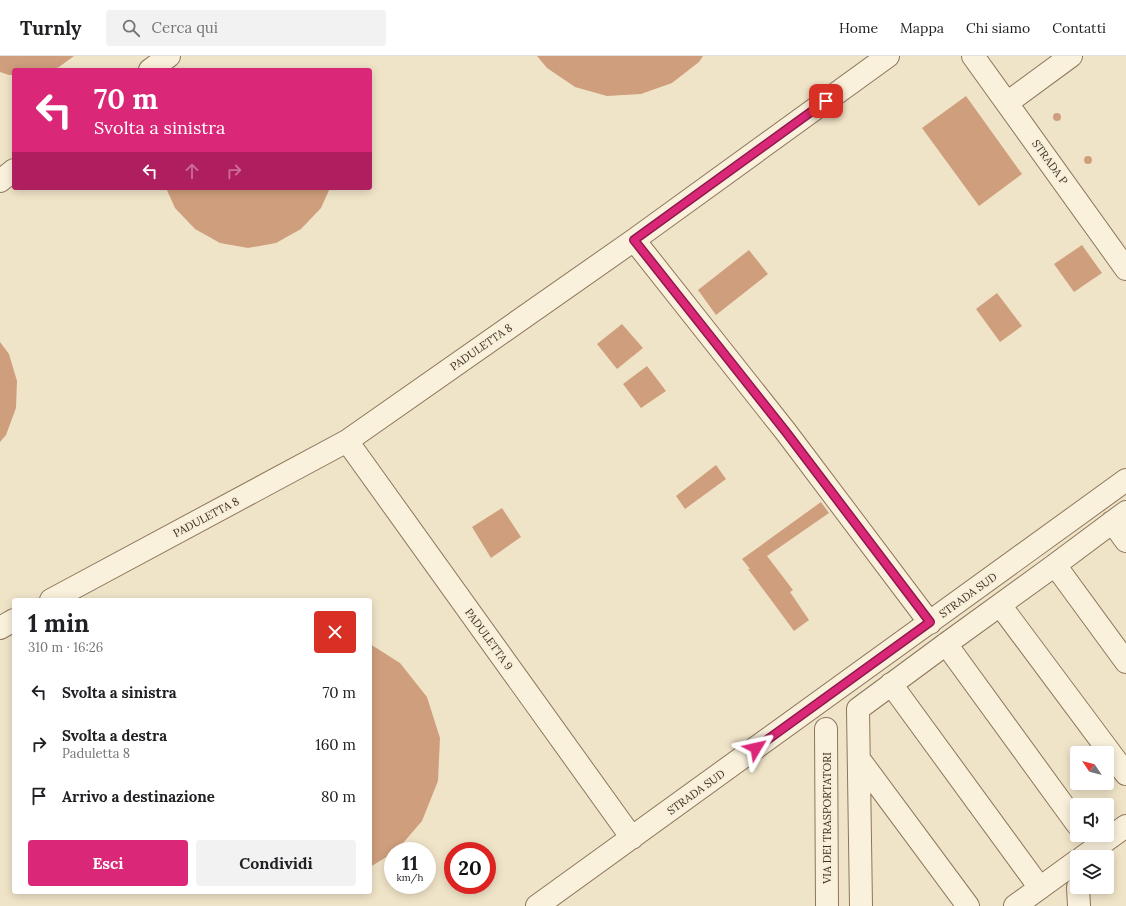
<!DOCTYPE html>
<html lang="it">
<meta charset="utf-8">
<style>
:root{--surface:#fff;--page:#f2f2f2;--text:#202124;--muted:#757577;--line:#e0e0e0;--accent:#db2777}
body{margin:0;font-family:Lora,serif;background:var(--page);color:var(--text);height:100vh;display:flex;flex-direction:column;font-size:15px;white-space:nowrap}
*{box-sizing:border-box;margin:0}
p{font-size:13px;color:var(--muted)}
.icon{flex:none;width:22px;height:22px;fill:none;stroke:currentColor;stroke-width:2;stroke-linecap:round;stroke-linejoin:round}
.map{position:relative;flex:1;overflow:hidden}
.sheet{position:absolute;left:12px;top:542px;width:360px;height:296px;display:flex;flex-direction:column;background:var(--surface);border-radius:4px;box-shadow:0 2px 10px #0003}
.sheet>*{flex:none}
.top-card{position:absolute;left:12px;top:12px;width:360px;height:122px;border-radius:4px;box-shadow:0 2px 10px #0003;background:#db2777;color:#fff;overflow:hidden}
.needle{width:26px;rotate:305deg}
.controls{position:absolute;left:1070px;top:690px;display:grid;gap:8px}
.controls a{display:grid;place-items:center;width:44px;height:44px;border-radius:4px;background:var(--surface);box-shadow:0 2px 10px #0003;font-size:20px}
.speed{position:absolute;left:384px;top:786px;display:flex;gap:8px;font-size:20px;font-weight:700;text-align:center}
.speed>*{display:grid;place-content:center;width:52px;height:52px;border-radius:50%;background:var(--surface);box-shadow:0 2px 10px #0003;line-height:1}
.speed small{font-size:10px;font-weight:400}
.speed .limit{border:6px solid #d22;background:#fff;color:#111}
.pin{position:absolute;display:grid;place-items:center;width:34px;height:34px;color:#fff;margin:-17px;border-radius:8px;box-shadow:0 2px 6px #0006}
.me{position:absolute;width:44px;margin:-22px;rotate:54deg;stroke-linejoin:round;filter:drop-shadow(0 0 3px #0008)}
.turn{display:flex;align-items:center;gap:14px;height:84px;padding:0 16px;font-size:18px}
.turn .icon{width:52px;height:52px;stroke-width:2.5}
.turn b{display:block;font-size:28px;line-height:34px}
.lanes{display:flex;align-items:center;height:38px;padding:0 16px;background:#0003;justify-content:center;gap:20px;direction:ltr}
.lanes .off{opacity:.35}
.round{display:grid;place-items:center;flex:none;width:42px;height:42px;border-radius:4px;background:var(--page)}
.summary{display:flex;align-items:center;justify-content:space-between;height:68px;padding:0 16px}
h1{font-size:24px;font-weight:700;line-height:30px}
.primary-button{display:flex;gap:8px;margin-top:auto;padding:8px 16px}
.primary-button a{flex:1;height:46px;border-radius:4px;background:var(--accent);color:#fff;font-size:16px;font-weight:700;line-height:46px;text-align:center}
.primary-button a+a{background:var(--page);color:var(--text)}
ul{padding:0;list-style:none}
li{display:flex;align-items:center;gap:12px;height:52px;padding:0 16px}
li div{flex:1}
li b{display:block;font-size:15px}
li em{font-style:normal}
header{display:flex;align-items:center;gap:24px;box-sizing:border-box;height:56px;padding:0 20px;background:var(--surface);border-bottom:1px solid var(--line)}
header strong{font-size:19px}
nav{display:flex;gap:22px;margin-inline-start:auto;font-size:14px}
.search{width:280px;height:36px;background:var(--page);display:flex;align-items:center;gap:10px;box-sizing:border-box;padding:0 14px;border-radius:4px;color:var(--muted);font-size:15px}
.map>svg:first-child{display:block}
.building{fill:#cf9f7d}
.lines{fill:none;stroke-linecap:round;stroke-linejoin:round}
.minor-casing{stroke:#8d765c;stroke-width:24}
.minor{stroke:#faf1dc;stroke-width:22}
.route-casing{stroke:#8e194d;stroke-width:10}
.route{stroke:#db2777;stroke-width:7}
.labels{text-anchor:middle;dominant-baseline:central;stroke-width:3.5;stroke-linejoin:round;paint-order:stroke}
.street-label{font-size:11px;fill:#3d2e20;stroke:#f7eed8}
</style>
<header>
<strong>Turnly</strong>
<div class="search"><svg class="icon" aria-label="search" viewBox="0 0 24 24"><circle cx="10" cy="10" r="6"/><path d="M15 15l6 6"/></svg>Cerca qui</div>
<nav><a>Home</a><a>Mappa</a><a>Chi siamo</a><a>Contatti</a></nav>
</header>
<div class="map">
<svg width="1126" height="850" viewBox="0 0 1126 850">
<rect width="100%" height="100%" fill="#f0e4c8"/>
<!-- building -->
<path class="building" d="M0 0H74L59 11 51 14H14V19H9L0 16Z
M537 0H703L699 6 672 27 641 38 607 40 575 31 547 12Z
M966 40 1022 118 979 150 922 72Z
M1053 61a4 4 0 1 1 8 0a4 4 0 1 1-8 0Z
M1084 104a4 4 0 1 1 8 0a4 4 0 1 1-8 0Z
M166 132H330L321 152 301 173 276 187 248 192 220 187 195 173 175 152Z
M1082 189 1102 217 1074 236 1054 208Z
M749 194 768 218 716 259 698 234Z
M997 237 1022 270 1000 286 976 253Z
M622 268 643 292 617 313 597 288Z
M0 286 9 298 17 325 16 352 6 379 0 386Z
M647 310 666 335 641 352 623 328Z
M716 409 726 423 685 453 676 440Z
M821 446 829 457 767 500 793 534 790 536 809 564 794 575 748 513H750L742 503Z
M502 452 521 481 491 502 472 471Z
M370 588 400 607 427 641 440 682 438 725 422 765 397 794 393 795V797L370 811Z"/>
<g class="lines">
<!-- minor casing -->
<g class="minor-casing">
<path id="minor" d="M973 0 1126 213
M150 14 169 0
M1007 47 1071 0
M0 125 14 114
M634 184 786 376 930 567
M347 385 632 782
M1112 466 1126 485
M1055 509 1126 606
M51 544 347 385 634 184 888 0
M1000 549 1126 718
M0 572 14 564
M946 588 1077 768
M891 628 1040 832
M826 673 827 850
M859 703 968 850
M1083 801 1126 770
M1078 831 1079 850
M537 850 1126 424
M861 850 858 653 946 588 1055 509 1126 456
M1015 850 1077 805"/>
</g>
<!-- minor -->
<use href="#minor" class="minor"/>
</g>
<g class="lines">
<!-- route casing -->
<g class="route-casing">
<path id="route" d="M756 692 930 566 786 376 634 184 826 45"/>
</g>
<!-- route -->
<use href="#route" class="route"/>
</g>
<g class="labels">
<!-- street labels -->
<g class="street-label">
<text transform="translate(1050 106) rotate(54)">STRADA P</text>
<text transform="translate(481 291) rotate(-35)">PADULETTA 8</text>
<text transform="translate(206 461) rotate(-28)">PADULETTA 8</text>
<text transform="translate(968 539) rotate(-36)">STRADA SUD</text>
<text transform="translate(489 583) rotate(54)">PADULETTA 9</text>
<text transform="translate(696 736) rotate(-36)">STRADA SUD</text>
<text transform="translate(827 762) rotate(-90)">VIA DEI TRASPORTATORI</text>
</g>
</g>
</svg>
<div class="controls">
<a><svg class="needle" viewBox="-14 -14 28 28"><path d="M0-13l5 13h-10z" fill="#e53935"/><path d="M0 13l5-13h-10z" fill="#757577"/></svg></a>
<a><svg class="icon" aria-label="sound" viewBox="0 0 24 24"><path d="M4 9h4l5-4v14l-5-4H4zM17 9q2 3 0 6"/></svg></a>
<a><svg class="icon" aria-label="layers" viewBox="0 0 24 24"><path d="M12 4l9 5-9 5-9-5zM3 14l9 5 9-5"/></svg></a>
</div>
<div class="speed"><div>11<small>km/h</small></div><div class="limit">20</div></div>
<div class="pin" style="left:826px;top:45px;background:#d93025"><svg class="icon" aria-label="arrive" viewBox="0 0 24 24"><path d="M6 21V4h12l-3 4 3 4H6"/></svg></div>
<svg class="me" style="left:756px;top:692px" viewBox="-20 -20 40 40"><path d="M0-17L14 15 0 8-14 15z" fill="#db2777" stroke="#fff" stroke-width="4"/></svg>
<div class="top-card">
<div class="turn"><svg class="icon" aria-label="left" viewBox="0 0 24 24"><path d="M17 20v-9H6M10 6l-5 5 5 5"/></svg><div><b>70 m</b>Svolta a sinistra</div></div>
<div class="lanes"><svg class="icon" aria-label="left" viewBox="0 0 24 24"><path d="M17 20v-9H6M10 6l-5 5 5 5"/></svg><svg class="icon off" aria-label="ahead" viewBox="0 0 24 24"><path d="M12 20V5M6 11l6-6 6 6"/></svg><svg class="icon off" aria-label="right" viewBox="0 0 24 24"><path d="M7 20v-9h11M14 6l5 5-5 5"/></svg></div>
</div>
<section class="sheet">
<div class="summary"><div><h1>1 min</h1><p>310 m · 16:26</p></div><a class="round" style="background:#d93025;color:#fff"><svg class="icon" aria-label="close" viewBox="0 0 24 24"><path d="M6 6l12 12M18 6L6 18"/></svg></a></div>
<ul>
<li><svg class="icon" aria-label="left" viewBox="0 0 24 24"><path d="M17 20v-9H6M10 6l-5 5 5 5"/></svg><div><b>Svolta a sinistra</b></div><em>70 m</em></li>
<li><svg class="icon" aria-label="right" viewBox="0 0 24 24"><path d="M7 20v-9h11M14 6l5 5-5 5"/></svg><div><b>Svolta a destra</b><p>Paduletta 8</p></div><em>160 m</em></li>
<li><svg class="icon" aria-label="arrive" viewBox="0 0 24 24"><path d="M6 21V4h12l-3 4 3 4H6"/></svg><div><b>Arrivo a destinazione</b></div><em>80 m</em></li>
</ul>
<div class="primary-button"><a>Esci</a><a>Condividi</a></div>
</section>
</div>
